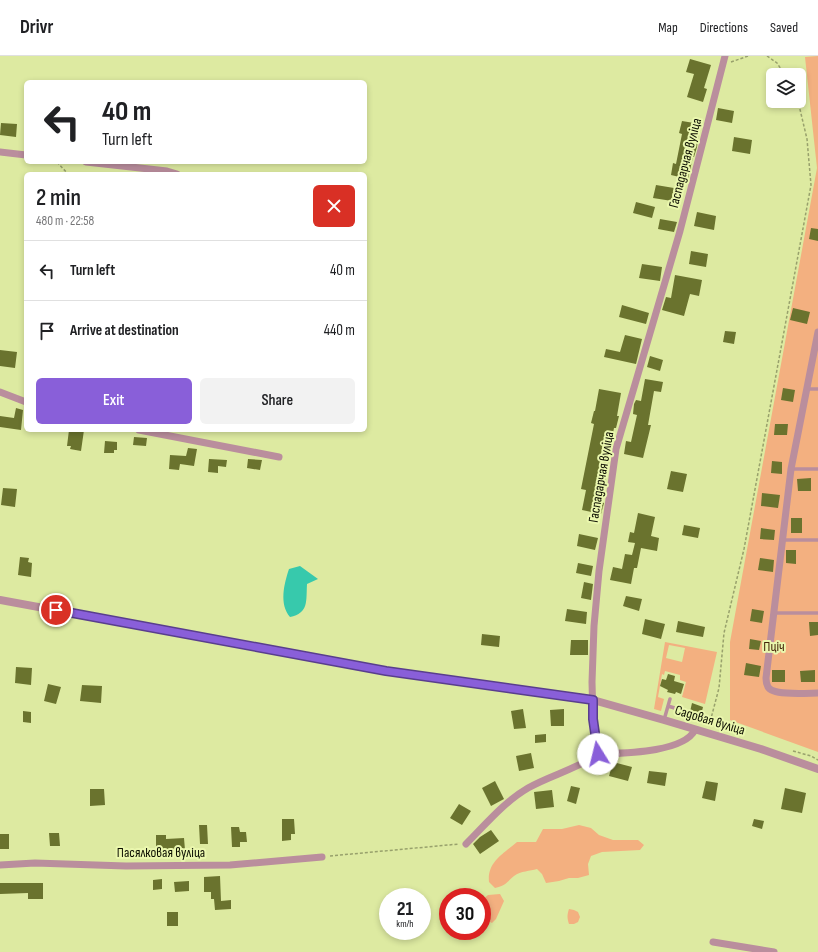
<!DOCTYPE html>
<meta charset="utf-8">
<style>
:root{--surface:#fff;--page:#f2f2f2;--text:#202124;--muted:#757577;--line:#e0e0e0;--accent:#895fd9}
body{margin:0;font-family:"Sofia Sans Condensed",sans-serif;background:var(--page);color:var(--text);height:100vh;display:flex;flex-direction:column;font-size:15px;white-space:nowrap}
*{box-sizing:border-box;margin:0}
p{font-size:13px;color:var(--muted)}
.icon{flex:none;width:22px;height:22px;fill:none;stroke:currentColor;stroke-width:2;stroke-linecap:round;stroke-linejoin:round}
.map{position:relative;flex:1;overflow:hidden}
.side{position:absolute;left:24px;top:116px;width:343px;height:260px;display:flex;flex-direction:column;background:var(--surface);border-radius:6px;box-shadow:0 2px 6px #0003}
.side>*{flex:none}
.hud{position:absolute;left:24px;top:24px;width:343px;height:84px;border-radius:6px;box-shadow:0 2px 6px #0003;background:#fff;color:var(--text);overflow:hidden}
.tools{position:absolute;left:766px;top:12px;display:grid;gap:8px}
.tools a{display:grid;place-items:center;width:40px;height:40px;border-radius:6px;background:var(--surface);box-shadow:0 2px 6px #0003;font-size:20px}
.speed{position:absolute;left:379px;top:832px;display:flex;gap:8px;font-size:20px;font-weight:700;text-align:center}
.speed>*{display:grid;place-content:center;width:52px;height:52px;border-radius:50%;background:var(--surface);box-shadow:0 2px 6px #0003;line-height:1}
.speed small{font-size:10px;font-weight:400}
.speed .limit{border:6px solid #d22;background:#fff;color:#111}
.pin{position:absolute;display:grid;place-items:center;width:34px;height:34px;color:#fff;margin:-17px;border:2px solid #fff;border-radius:50%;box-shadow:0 1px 4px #0007}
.me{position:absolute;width:44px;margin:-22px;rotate:351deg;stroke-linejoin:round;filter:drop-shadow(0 0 3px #0008)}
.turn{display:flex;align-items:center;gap:14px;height:84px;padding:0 12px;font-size:18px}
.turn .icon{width:52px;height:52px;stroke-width:2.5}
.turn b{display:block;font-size:28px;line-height:34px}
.round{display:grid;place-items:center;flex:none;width:42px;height:42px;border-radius:6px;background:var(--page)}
.headline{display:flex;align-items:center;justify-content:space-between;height:68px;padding:0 12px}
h1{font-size:24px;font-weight:600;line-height:30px}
.primary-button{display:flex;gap:8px;margin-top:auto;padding:8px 12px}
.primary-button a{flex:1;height:46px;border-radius:6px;background:var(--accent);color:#fff;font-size:16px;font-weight:600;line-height:46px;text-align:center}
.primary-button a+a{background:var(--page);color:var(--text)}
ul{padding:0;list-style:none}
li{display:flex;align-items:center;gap:12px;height:60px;padding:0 12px;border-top:1px solid var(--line)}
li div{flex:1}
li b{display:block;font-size:15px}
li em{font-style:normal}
header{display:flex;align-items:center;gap:24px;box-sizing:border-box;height:56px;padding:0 20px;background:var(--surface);border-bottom:1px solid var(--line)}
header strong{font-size:19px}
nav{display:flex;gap:22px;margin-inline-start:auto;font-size:14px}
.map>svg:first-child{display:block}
.green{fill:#f3b080;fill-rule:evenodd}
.water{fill:#37c9ac}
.building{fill:#6a732e}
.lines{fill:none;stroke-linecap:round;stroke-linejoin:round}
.path{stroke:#98a16c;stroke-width:1.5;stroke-dasharray:3 2;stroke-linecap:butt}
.service{stroke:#ba8e9d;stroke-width:3.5}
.minor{stroke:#ba8e9d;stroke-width:7}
.tertiary{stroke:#ba8e9d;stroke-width:8}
.route-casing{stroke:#593e8d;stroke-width:10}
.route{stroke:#895fd9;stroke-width:7}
.labels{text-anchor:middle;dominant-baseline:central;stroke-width:4;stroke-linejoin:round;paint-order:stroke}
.street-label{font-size:14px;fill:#0c0e00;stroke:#eaf7ae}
.park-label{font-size:14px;fill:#442308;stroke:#eaf7ae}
</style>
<header>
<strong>Drivr</strong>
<nav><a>Map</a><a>Directions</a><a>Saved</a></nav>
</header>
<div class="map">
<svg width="818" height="896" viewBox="0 0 818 896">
<rect width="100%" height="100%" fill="#ddeaa1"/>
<!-- green -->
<path class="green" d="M818 0V696L730 664V586L817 112 805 1Z
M665 586 717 596 705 648 682 641 686 626 680 624V619L665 615 664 619 662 618 658 641 664 643 661 655 654 653ZM669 589 685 592 682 606 666 602Z
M579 769 591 772 599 779 613 784H638L644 789 640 794 602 796 591 800 588 808 589 819 578 822H569L559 825 546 827 542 818 537 813C530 815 521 815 514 820 505 827 509 828 495 832L489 826C487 806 503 798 517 786H536L543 773H562Z
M500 838 504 845 496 863 492 867 488 865 482 857V844L488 839Z
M569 853 574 854 578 856 580 861 578 866 574 868H569C567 862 567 859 569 853Z"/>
<!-- water -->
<path class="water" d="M300 510 318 523 307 528C306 545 309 557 290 561 279 548 284 528 289 513Z"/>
<!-- building -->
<path class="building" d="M690 3 711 9 704 32 707 33 703 46 687 41 694 18 686 16Z
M718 52 734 55 732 67 716 64Z
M682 65 700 68 697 91 694 101H693L688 123 671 119 673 107 676 108 682 78 679 77Z
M1 67 17 68 16 81 0 79Z
M734 81 752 84 750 98 732 95Z
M656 129 674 132 672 145 653 142Z
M636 146 655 151 652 162 633 157Z
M697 156 716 160 714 174 694 170Z
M660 163 677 166 674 176 658 173Z
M811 172 818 173V185L809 183Z
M691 195 708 198 706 211 689 208Z
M642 208 662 211 660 225 639 222Z
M675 219 702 224 699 240 690 238 684 260 662 254 666 241 671 242Z
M622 249 649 257 646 268 619 261Z
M793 252 810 256 807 268 790 264Z
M725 275 736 276 734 288 723 286Z
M625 279 642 283 636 308 604 301 606 293 620 296Z
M0 294 17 296 15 312 0 310Z
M650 300 663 304 660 315 647 311Z
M645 323 663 326 661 336 654 335 648 369H651L643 402 624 398 626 385 631 386 637 359 633 358 634 348 636 344 641 345Z
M783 332 795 334 793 346 781 344Z
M599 333 621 337 617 360H619L616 372H614L608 404H609L601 446 604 447 601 458 582 454 586 434 581 433 594 368 591 367 594 355H595Z
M16 352 23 354 21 374 0 371V360L14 362Z
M775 368H788L787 379H774Z
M69 374H84L81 395 70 393 71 390H67Z
M134 381 147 382 146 390 133 389Z
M105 385 117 386V394H114V397H104Z
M188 392 197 393 194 410 180 408 179 414 169 413 170 399 186 400Z
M209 403 227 404 226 411 218 410V417L208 416Z
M248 403 262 404 260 414 247 412Z
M772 405 782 406V418L771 417Z
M671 415 687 418 683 436 667 433Z
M811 422V435H798L797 423Z
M3 432 17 433 15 451 1 449Z
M762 437 780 439 778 452 761 450Z
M638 457 655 461 651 480 659 482 657 495 641 492 637 512H634L631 528 610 524 613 511 622 513 625 498 632 499 635 487 628 486 630 476 634 477Z
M791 462H802V477H791Z
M684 469 700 472 698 482 682 479Z
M761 472 775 474 774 484 760 483Z
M579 478 598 482 595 494 577 490Z
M786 494H796V508L786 507Z
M20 501 29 502 28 506 32 507 31 521 18 519Z
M760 502 774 504 773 516 758 514Z
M578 507 593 510 591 520 576 517Z
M584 526 593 528 591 544 581 542Z
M626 540 642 543 639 555 623 550Z
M567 553 587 556 586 568 565 565Z
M752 553 764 555 762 567 750 565Z
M645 563 665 568 661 583 642 578Z
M678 565 705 571 703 581 676 576Z
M809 566H818V579L810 580Z
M482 578 500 580 499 591 481 589Z
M750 583 761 585 759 594 749 593Z
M571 584H588V599H570Z
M746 607 761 610 759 621 744 619Z
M16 611 32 612 31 629 15 627Z
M772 614H785V626H772Z
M815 614V626H801L800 615Z
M668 618 675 620 674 625 684 628 681 638 676 636 675 638 667 636 668 634 660 630 662 623 666 624Z
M48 628 61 631 56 648 44 645Z
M82 629 102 630 101 647 80 645Z
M692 647 703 651 700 663 689 660Z
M523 653 526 672 514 673 511 655Z
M564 653V670H551L550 654Z
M23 655 31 656V667L23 666Z
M546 678V686L535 687V679Z
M531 697 534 712 519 715 516 700Z
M613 706 632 711 628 725 609 720Z
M649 715 667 717 665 730 647 727Z
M495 725 504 743 491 750 482 732Z
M706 725 718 727 715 745 702 742Z
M571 730 580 732 576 748 567 745Z
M785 732 806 737 802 757 781 753Z
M90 733H104L105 749 90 750Z
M552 734 554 751 536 753 534 736Z
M459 748 471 755 462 769 450 762Z
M282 763H294L295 778H291V784L282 785Z
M754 763 764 765 762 773 752 770Z
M199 769H207L208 788H200Z
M231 771H239L240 776H246L247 786H240V791H232Z
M491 774 499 785 480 798 473 788 480 781Z
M49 777H59L60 790H50Z
M0 778H9V793H0Z
M156 779H166V783L184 782 185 794 156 793Z
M220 820 221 845 231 844V853L215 854 214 843H211V836H204V821Z
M162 823V833L153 834V824Z
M189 825V835L175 836 174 826Z
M0 827H43V843H28V837L0 838Z
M167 856H178V870H167Z"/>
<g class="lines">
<!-- path -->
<path class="path" d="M767 0 777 7 785 19
M731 6 748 0
M57 106 68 118
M709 670 719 632 724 577 744 493 811 129 807 83 798 45
M793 695 811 700 818 704
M330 800 459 788"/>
<!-- service -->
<path class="service" d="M807 333H818
M791 413H818
M783 484H818
M775 557H818
M668 650 681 654
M664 664 670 643"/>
<!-- minor -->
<path class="minor" d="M0 96 26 99
M86 106 167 115 177 118
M818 276 791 413 766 622C766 625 767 629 768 631 773 640 808 637 818 637
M0 336 26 346
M139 374 279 401
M598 698C622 697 683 697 695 674
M466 788C486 768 504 746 528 732 551 719 577 713 598 698L593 663 592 626 594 570 599 515 616 393 680 175 725 0
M0 809 35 807 126 810 230 809 322 801
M713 886 774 896"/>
<!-- tertiary -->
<path class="tertiary" d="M0 544 386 615 593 644 664 664 761 693 818 713"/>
</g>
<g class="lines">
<!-- route casing -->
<g class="route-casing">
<path id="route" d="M56 554 386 615 593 644V663L598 698"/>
</g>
<!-- route -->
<use href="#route" class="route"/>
</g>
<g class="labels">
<!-- street labels -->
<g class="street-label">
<text transform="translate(685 107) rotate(-75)">Гаспадарчая вуліца</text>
<text transform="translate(601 421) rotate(-80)">Гаспадарчая вуліца</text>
<text transform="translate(710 664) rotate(17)">Садовая вуліца</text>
<text x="161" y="796">Пасялковая вуліца</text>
</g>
<!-- park labels -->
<g class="park-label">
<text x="774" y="590">Пціч</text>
</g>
</g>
</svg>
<div class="tools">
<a><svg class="icon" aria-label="layers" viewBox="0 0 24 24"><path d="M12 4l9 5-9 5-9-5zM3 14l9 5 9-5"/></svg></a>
</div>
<div class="speed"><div>21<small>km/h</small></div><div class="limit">30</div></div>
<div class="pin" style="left:56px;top:554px;background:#d93025"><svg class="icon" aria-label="arrive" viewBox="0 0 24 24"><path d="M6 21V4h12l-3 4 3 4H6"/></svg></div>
<svg class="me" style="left:598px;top:698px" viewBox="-20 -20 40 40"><circle r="19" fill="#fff"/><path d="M0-13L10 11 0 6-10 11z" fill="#895fd9"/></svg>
<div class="hud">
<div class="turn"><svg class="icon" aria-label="left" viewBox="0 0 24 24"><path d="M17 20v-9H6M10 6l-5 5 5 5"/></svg><div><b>40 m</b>Turn left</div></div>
</div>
<section class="side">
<div class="headline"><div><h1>2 min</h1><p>480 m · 22:58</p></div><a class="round" style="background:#d93025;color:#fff"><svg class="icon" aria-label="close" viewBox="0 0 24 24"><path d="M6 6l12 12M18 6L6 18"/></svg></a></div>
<ul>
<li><svg class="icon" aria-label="left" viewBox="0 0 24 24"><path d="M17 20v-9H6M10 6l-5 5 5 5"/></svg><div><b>Turn left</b></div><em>40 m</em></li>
<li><svg class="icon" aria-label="arrive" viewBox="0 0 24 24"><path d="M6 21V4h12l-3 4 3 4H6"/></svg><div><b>Arrive at destination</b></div><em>440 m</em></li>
</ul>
<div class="primary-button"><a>Exit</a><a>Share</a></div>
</section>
</div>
